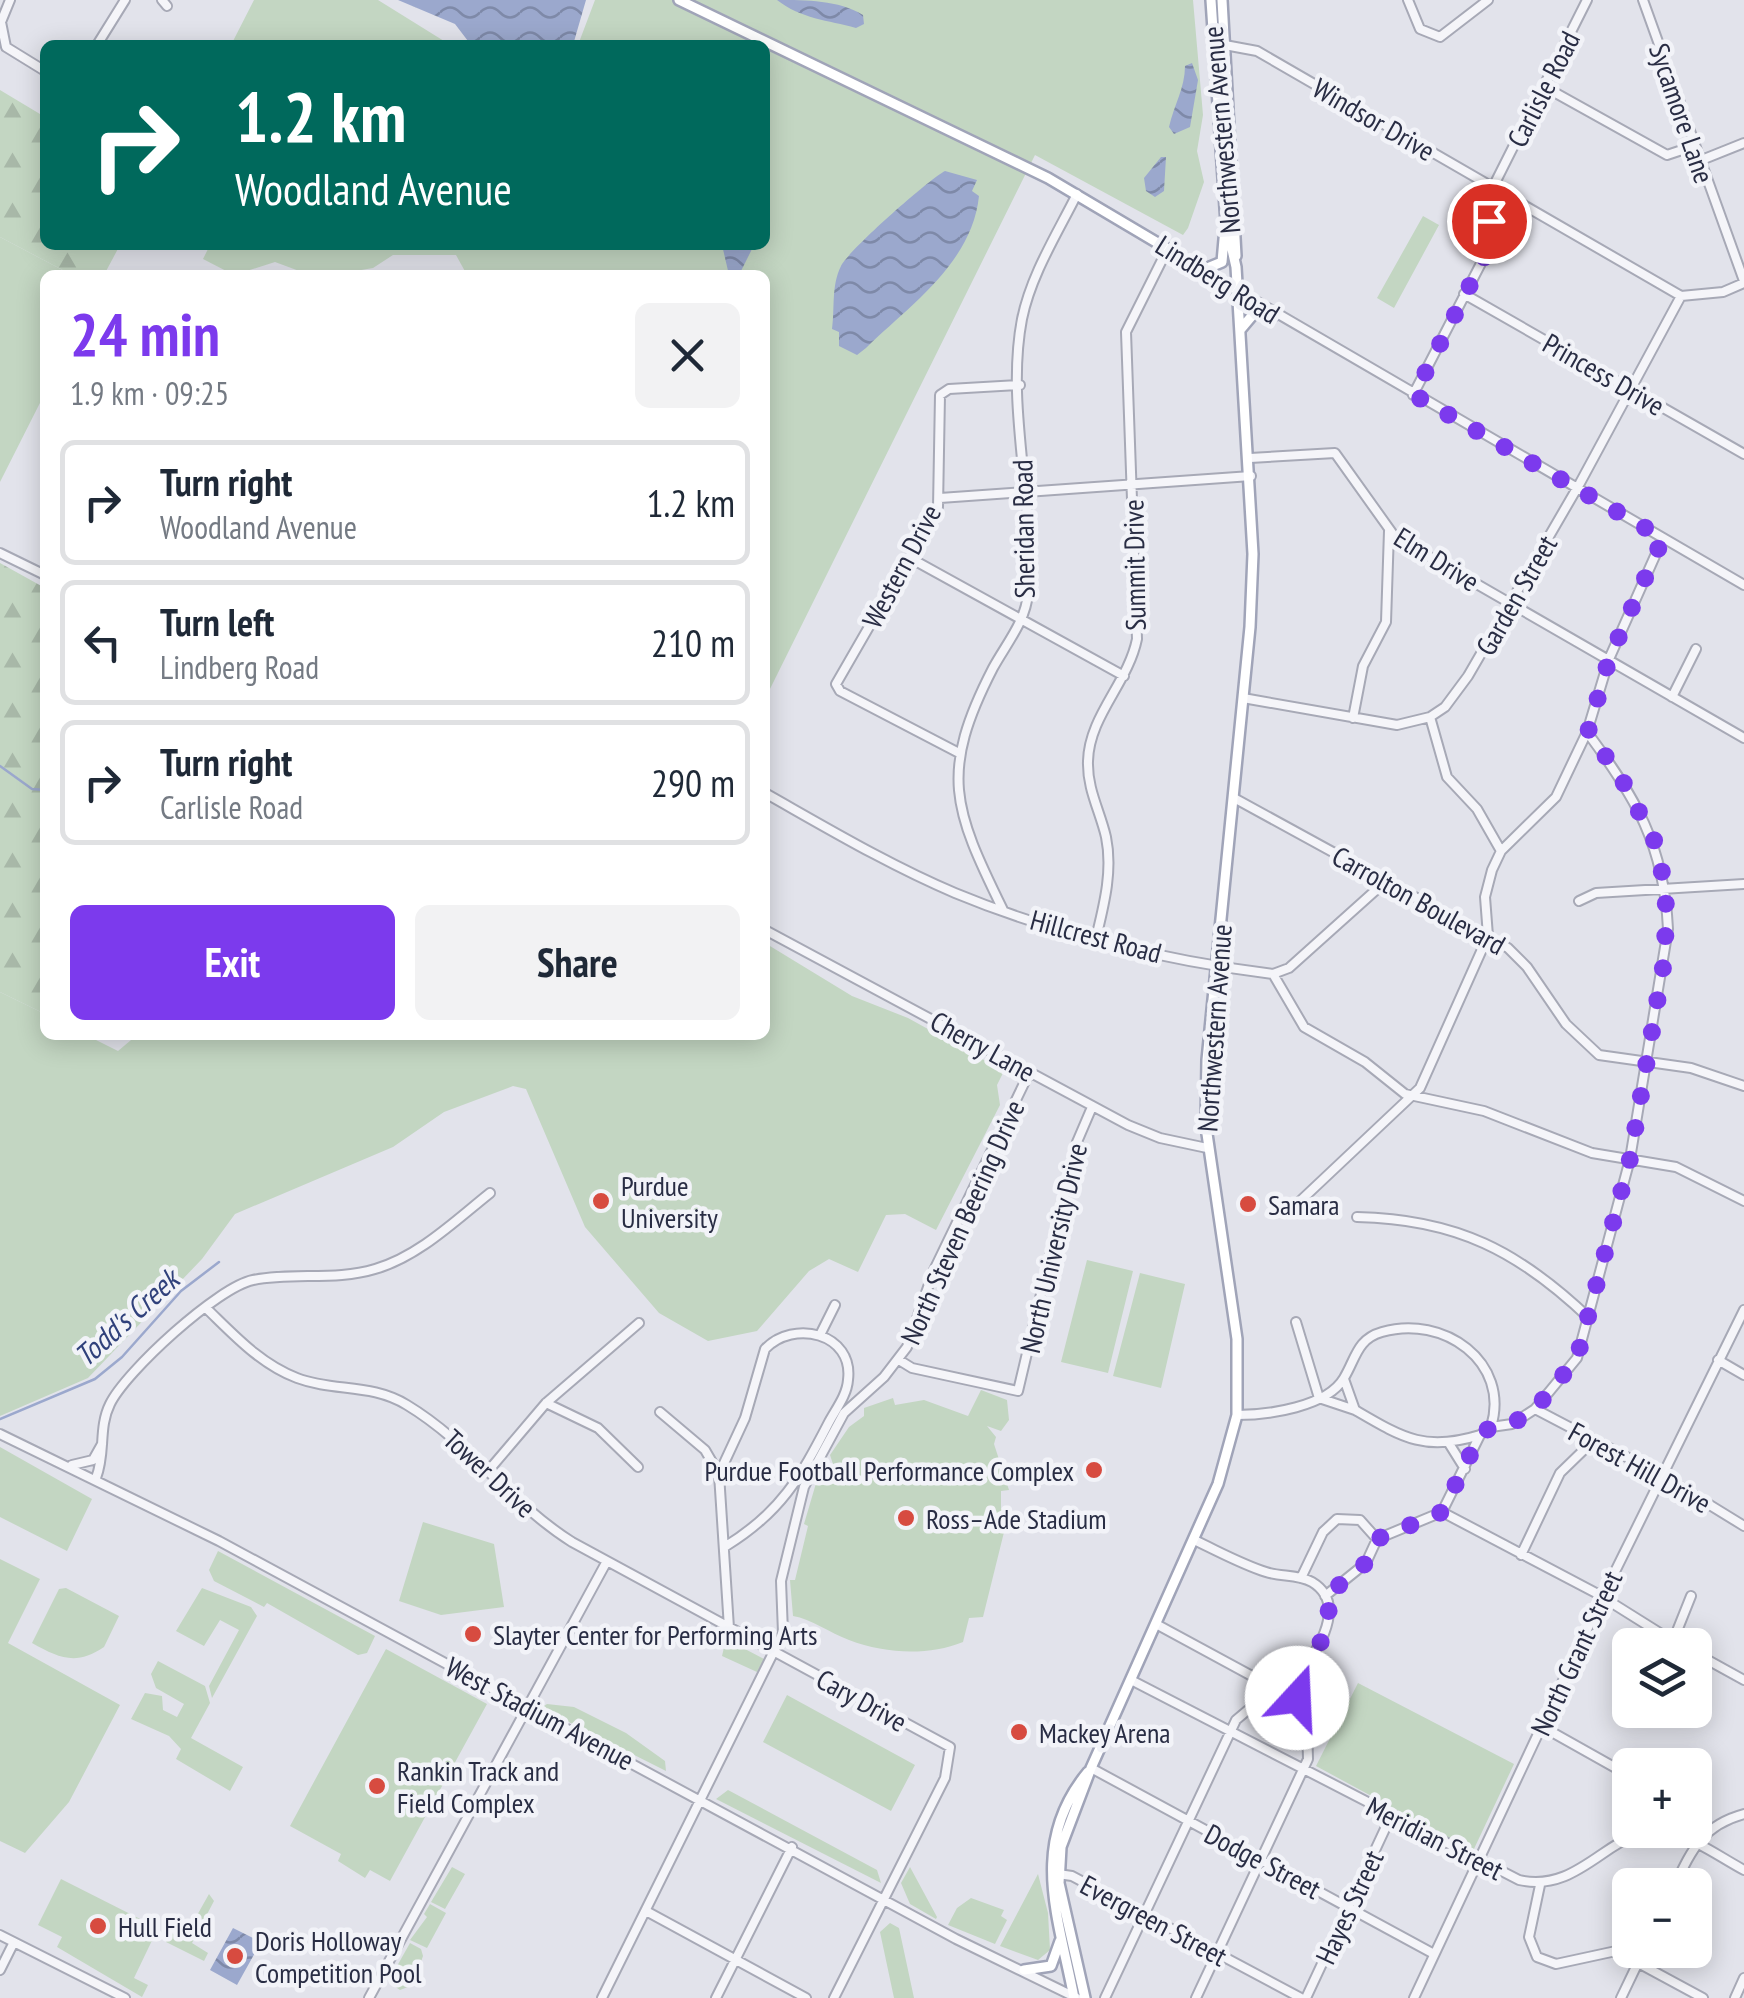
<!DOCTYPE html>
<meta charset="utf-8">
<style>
:root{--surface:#fff;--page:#f2f2f3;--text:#1f2937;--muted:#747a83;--line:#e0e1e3;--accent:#7c3aed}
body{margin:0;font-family:"PT Sans Narrow",sans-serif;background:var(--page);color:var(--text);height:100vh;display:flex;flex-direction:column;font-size:38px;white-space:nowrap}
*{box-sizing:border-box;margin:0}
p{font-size:32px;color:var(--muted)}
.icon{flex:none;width:55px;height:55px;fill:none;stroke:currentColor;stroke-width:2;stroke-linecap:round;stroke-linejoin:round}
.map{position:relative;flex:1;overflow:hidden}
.sheet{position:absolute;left:40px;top:270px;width:730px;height:770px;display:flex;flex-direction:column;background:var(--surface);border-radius:15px;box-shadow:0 5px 25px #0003}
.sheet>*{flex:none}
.guide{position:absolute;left:40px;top:40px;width:730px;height:210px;border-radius:15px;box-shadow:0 5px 25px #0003;background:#00695c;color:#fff;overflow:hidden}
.tools{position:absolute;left:1612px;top:1628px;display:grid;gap:20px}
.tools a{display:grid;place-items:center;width:100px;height:100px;border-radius:15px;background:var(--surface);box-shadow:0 5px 25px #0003;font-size:50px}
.pin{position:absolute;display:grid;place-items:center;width:85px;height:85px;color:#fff;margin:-42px;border:5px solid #fff;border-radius:50%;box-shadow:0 2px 10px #0007}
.me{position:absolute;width:110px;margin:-55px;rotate:20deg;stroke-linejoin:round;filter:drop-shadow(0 0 8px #0008)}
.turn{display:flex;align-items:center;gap:35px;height:210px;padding:0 30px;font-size:45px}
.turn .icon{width:130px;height:130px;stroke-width:2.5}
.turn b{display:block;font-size:70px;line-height:85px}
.round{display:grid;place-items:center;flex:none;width:105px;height:105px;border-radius:15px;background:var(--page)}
.headline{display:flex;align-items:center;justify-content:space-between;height:170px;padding:0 30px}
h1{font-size:60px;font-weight:800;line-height:75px;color:var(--accent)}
.button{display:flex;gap:20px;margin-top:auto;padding:20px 30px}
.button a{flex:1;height:115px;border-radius:15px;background:var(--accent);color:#fff;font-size:40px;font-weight:800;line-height:115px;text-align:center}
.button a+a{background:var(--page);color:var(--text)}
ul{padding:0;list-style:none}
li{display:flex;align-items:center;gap:30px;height:125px;margin:0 20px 15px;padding:0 10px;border:5px solid var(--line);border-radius:15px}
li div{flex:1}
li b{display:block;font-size:38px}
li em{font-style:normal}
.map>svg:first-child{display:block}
.green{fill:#c3d6c2}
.forest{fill:url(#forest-firs)}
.water{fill:url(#water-waves)}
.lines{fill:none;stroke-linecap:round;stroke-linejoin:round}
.stream{stroke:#9ba8cd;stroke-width:2.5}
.minor-casing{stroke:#a7a9b6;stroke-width:12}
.major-casing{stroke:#a0a4b8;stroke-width:14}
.minor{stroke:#f5f5f9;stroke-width:8}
.major{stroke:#fff;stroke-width:9}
.route{stroke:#7c3aed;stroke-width:18;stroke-dasharray:0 32.4}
.poi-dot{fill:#d74b40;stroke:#f2f3f8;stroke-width:4}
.labels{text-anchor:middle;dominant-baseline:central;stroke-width:9;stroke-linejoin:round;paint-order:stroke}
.street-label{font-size:28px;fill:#292d44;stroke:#f2f3f8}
.poi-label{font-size:28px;fill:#292d44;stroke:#f2f3f8;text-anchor:start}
.water-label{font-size:30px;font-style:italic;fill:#30417b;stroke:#f2f3f8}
</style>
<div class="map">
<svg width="1744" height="1998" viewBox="0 0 1744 1998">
<defs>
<pattern id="forest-firs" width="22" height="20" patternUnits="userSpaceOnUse" patternTransform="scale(2.5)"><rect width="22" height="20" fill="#c3d6c2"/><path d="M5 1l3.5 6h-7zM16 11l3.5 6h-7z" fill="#a8b8a8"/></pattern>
<pattern id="water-waves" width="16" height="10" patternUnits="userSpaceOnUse" patternTransform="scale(2.5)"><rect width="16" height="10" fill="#9ba8cd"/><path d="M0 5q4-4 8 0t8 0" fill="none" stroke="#7e89a8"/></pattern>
</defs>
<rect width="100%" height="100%" fill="#e2e3eb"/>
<!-- green -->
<path class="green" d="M254 0H378L444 41 459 45H231Z
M595 0H1193L1203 115 1197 151 1204 182 1188 228 1183 235 1035 155 765 699V275H467L456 255H393L373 268 332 275H310L275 262 234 275 203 259 210 245H765V45H578Z
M1423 216 1439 225 1394 308 1377 298Z
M0 237 72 275H45V393L0 482Z
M765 943 852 996 908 1018 1004 1071 997 1085 1000 1105 936 1230 905 1214 886 1215 858 1272 829 1259 809 1271 757 1331 708 1341 659 1313 585 1227 526 1089 513 1086 444 1112 393 1147 235 1214 202 1259 88 1378 0 1416V992L45 1014V1035H86L118 1051 137 1035H765Z
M1087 1260 1133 1271 1108 1373 1061 1362Z
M1140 1273 1185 1284 1161 1388 1113 1376Z
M981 1390 1007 1400 1009 1420 1001 1431 987 1426 996 1437 994 1444 1009 1490 1001 1491V1509L1009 1512 983 1617 969 1618 963 1642C928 1656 886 1654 849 1640 830 1633 811 1619 793 1616L790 1580H795L808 1526 804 1524 822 1463 833 1464 830 1455 849 1427 864 1416V1408L893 1398 895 1405 924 1400 968 1416Z
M0 1447 92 1499 67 1551 0 1517Z
M423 1522 494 1544 504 1607 441 1615 399 1601Z
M218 1551 375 1636 367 1653 358 1655 267 1603 264 1607 214 1581 209 1570Z
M0 1559 40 1579 8 1643 120 1705 69 1802 25 1853 0 1841Z
M66 1588 119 1616 104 1647C76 1666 59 1658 32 1643L59 1589Z
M202 1588 251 1607 257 1616 212 1698 209 1686 239 1630 220 1620 204 1646 176 1631Z
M726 1639 764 1659 757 1672 722 1656Z
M386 1649 487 1704 390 1881 370 1870 365 1878 338 1861 341 1854 290 1826Z
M158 1661 205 1686 210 1703 191 1738 243 1767 230 1791 176 1759 181 1749 169 1736 131 1719 145 1693 162 1696 163 1710 177 1717 184 1704 156 1688 151 1674Z
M1358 1683 1514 1764 1473 1851 1316 1766Z
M787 1695 915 1765 891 1811 763 1742Z
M547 1704 574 1707 626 1733 665 1761 666 1771 541 1708Z
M728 1790 877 1870 881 1883 716 1799Z
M452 1867 465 1874 445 1909 431 1902Z
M910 1867 937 1917 936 1919 910 1904 901 1883Z
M1038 1874 1048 1913 1050 1950 1038 1960 1000 1946Z
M61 1879 158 1928 134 1978 148 1985 142 1997 57 1947 62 1937 38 1925Z
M209 1894 214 1901 192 1943 208 1953 204 1961 166 1942 171 1933 182 1938 187 1933Z
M971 1898 1004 1910 1001 1916 1007 1920 995 1944 948 1925 957 1908Z
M430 1904 446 1913 427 1948 410 1940 427 1917 424 1914Z
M890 1923 899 1928 914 1998H894L880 1932Z
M410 1943 421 1949 423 1956 413 1985 400 1990 394 1986 392 1975Z"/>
<!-- forest -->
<path class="forest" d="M0 90 45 117V245H120L104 275H72L0 237Z
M0 563 45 588V1014L0 992Z"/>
<!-- water -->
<path class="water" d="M398 0H586L573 45H471L455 24Z
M777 0C807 0 838 0 863 15L864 24 856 28C828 20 801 19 777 0Z
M1192 63 1198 80 1190 127 1174 134 1169 127C1174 105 1185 88 1185 66Z
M1161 157H1166L1164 191 1155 197 1146 191 1144 178Z
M945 171 977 180 972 191 979 196C972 263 910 305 866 348L857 355 839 346V332L832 329C835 308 831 286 841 266 848 251 928 180 945 171Z
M722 245H754L739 275H729Z
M233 1928 261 1942 237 1985 210 1970Z"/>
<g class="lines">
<!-- stream -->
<path class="stream" d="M0 766 32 789 45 790
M0 1419 95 1379 122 1357 181 1291 219 1262"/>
<!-- minor casing -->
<g class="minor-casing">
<path id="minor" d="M10 0 1 22 6 47 45 71
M162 0 167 6
M1408 0 1420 29 1440 37 1488 0
M1643 0 1744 281
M1214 43 1257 51 1681 296 1723 292 1744 283
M97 45 125 0
M1543 86 1667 155 1694 146
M1699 161 1744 143
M1237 290 1744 585
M1464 294 1744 454
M1413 395 1492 242 1486 201 1587 0
M1250 458 1335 453 1395 537 1744 738
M940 498 1251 476
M0 553 45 575
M910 558 1124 676
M1672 697 1696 649
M1243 698 1397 725 1430 717 1445 707 1468 676 1580 483 1681 296
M1430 717 1447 777 1477 809 1501 851
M1353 718 1363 666 1386 622 1389 531
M959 753 840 691 836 684 938 507 940 395 949 389 1020 385
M765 793C827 828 889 865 955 893 1054 934 1167 961 1273 974L1304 1027 1365 1062 1405 1094 1484 1111 1592 1153 1676 1167 1744 1201
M1234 798 1508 948 1527 967 1566 1024 1599 1055 1691 1068 1744 1086
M1579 901 1596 893 1744 884
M1003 910C953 808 939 773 993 668 1006 644 1026 621 1028 593 1036 503 1005 408 1022 319 1031 275 1057 234 1077 194
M765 930 1128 1125 1160 1138 1207 1148
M1096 938C1104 905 1113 871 1106 837 1100 811 1087 789 1088 761 1089 716 1128 683 1137 639L1126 332 1168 248
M1273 974 1289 968 1386 881
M1297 1204 1420 1088 1488 936 1485 897 1492 870 1501 851 1556 797 1587 732 1609 659 1663 538
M1357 1217C1456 1219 1519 1251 1590 1319
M206 1308C233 1334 260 1364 297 1378 334 1392 371 1383 407 1405 470 1443 510 1503 572 1542L950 1747 945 1778 834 1998
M1296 1322 1319 1398 1355 1410
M820 1335 835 1305
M899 1360 912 1368 1018 1391 1077 1142 1092 1107
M1718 1360 1744 1375
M1344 1379 1355 1410C1403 1438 1425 1452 1480 1435
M546 1403 598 1428 638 1467
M1535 1409 1661 1475 1744 1526
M660 1412 705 1450 719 1474 729 1628
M1237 1415C1268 1415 1327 1407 1344 1378 1356 1358 1357 1339 1382 1332 1443 1314 1511 1362 1491 1427
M0 1434 219 1541 956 1939 1077 1998
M1450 1445 1465 1469
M72 1465 93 1460 102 1444
M489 1470 546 1403 639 1323
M719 1474 745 1418 765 1349C793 1319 854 1333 848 1380 847 1395 836 1409 829 1422 800 1478 781 1512 726 1546
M96 1478C106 1453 98 1428 110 1404 126 1371 218 1287 253 1280 293 1272 336 1281 375 1269 418 1257 456 1220 490 1193
M1442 1512 1596 1593 1679 1645
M1194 1540C1218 1551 1241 1564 1266 1572 1281 1577 1298 1574 1312 1582 1352 1606 1311 1660 1293 1684
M1521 1555 1560 1473 1594 1440
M1301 1578 1323 1532 1337 1519 1360 1520 1377 1539
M1325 1596 1366 1563 1377 1539 1442 1512 1480 1435 1491 1427 1512 1424 1535 1409 1577 1358 1630 1159 1668 929C1664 845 1636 798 1587 732
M1156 1624 1274 1688
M1673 1641 1691 1596
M1695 1653 1744 1680
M1131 1680 1519 1880C1584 1895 1614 1820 1668 1832 1694 1838 1720 1857 1744 1870
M1273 1694a12 12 0 1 1 24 0a12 12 0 1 1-24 0Z
M1541 1726 1630 1776
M1091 1768 1434 1954
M1058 1874 1072 1876 1301 1998
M1540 1885 1529 1937 1537 1957 1556 1964 1616 1951 1703 1998
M1675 1885C1692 1849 1703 1825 1744 1814
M646 1911 806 1998
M0 1935 125 1998
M0 1970 14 1942
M369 1998 607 1561
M602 1998 783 1633 781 1581 804 1487 844 1413 884 1377 907 1347 934 1270 1030 1071
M716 1998 792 1847
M1105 1998 1236 1720 1255 1704 1274 1698
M1196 1998 1308 1759 1307 1724 1292 1704
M1306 1998 1391 1816
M1414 1998 1599 1604 1744 1310
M1621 1998 1644 1950
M1735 1998 1744 1978"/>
</g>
<!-- major casing -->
<g class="major-casing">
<path id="major" d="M679 0 1048 178 1237 290
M1222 0 1236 256
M1205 269 1222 262 1225 228
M1240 330 1256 311 1275 315
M1024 1970 1051 1966 1060 1941
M1074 1998C1059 1918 1028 1844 1088 1772
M1085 1998 1059 1883 1061 1847 1091 1768 1218 1484 1237 1415V1339L1206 1127 1207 1060 1250 627 1253 554 1236 267 1226 223 1211 0"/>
</g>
<!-- minor -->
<use href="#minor" class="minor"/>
<!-- major -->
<use href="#major" class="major"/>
</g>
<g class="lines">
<!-- route -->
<path class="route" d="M1297 1698 1293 1684C1311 1661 1337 1626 1326 1596L1366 1563 1377 1539 1442 1512 1480 1435 1491 1427 1512 1424 1536 1408 1577 1358 1630 1159 1665 956 1666 890 1655 842 1620 776 1588 732 1609 659 1663 538 1414 395 1492 242 1489 221"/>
</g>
<!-- markers -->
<g class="poi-dot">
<circle cx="601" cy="1201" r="10"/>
<circle cx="1248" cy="1204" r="10"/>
<circle cx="1094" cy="1470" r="10"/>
<circle cx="906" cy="1518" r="10"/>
<circle cx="473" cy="1634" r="10"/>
<circle cx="1019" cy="1732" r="10"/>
<circle cx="377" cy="1786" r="10"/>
<circle cx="98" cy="1926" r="10"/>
<circle cx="235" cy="1956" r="10"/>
</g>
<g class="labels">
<!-- street labels -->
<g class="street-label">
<text transform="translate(1543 89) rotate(-63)">Carlisle Road</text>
<text transform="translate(1682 113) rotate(71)">Sycamore Lane</text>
<text transform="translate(1374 119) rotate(30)">Windsor Drive</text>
<text transform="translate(1221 130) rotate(-95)">Northwestern Avenue</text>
<text transform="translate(1218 279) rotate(32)">Lindberg Road</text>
<text transform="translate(1604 374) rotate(30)">Princess Drive</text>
<text transform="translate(1023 529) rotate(-91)">Sheridan Road</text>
<text transform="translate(1437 559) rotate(32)">Elm Drive</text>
<text transform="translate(1134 565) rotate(-91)">Summit Drive</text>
<text transform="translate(901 566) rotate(-62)">Western Drive</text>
<text transform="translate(1516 595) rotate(-60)">Garden Street</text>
<text transform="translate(1419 900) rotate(29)">Carrolton Boulevard</text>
<text transform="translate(1096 936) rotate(15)">Hillcrest Road</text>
<text transform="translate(1214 1028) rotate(-86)">Northwestern Avenue</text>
<text transform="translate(983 1046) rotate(29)">Cherry Lane</text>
<text transform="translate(962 1222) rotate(-66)">North Steven Beering Drive</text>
<text transform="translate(1053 1248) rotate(-77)">North University Drive</text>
<text transform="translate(1640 1467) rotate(29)">Forest Hill Drive</text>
<text transform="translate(490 1473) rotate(43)">Tower Drive</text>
<text transform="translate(1576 1653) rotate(-65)">North Grant Street</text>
<text transform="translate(862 1700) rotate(29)">Cary Drive</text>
<text transform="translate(540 1713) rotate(28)">West Stadium Avenue</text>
<text transform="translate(1435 1838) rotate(27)">Meridian Street</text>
<text transform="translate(1263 1861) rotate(28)">Dodge Street</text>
<text transform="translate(1349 1907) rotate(-65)">Hayes Street</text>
<text transform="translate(1154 1920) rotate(28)">Evergreen Street</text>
</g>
<!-- poi labels -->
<g class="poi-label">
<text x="621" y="1185">Purdue<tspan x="621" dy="32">University</tspan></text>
<text x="1268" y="1204">Samara</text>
<text x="1074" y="1470" text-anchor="end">Purdue Football Performance Complex</text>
<text x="926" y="1518">Ross–Ade Stadium</text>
<text x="493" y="1634">Slayter Center for Performing Arts</text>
<text x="1039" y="1732">Mackey Arena</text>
<text x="397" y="1770">Rankin Track and<tspan x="397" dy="32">Field Complex</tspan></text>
<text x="118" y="1926">Hull Field</text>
<text x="255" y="1940">Doris Holloway<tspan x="255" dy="32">Competition Pool</tspan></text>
</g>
<!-- water labels -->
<g class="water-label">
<text transform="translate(126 1317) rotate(-42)">Todd's Creek</text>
</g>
</g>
</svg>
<div class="tools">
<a><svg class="icon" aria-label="layers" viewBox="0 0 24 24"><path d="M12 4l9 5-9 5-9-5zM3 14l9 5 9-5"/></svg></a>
<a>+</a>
<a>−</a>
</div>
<div class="pin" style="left:1489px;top:221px;background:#d93025"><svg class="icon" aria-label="arrive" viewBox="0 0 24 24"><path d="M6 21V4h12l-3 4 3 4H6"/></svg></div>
<svg class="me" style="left:1297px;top:1698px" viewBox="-20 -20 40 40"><circle r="19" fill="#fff"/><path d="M0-13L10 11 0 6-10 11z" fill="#7c3aed"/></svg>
<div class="guide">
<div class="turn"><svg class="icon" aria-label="right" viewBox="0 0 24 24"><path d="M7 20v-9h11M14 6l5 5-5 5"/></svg><div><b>1.2 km</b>Woodland Avenue</div></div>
</div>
<section class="sheet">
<div class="headline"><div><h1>24 min</h1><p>1.9 km · 09:25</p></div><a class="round"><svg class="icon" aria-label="close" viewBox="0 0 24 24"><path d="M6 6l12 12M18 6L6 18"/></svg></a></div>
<ul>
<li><svg class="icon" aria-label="right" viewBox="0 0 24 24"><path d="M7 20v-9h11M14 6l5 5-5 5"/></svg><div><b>Turn right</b><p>Woodland Avenue</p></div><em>1.2 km</em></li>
<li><svg class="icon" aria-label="left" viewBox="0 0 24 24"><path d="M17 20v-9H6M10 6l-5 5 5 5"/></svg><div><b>Turn left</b><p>Lindberg Road</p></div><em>210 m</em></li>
<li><svg class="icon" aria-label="right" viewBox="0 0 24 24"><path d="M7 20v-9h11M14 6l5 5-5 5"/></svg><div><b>Turn right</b><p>Carlisle Road</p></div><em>290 m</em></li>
</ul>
<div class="button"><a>Exit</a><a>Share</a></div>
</section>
</div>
